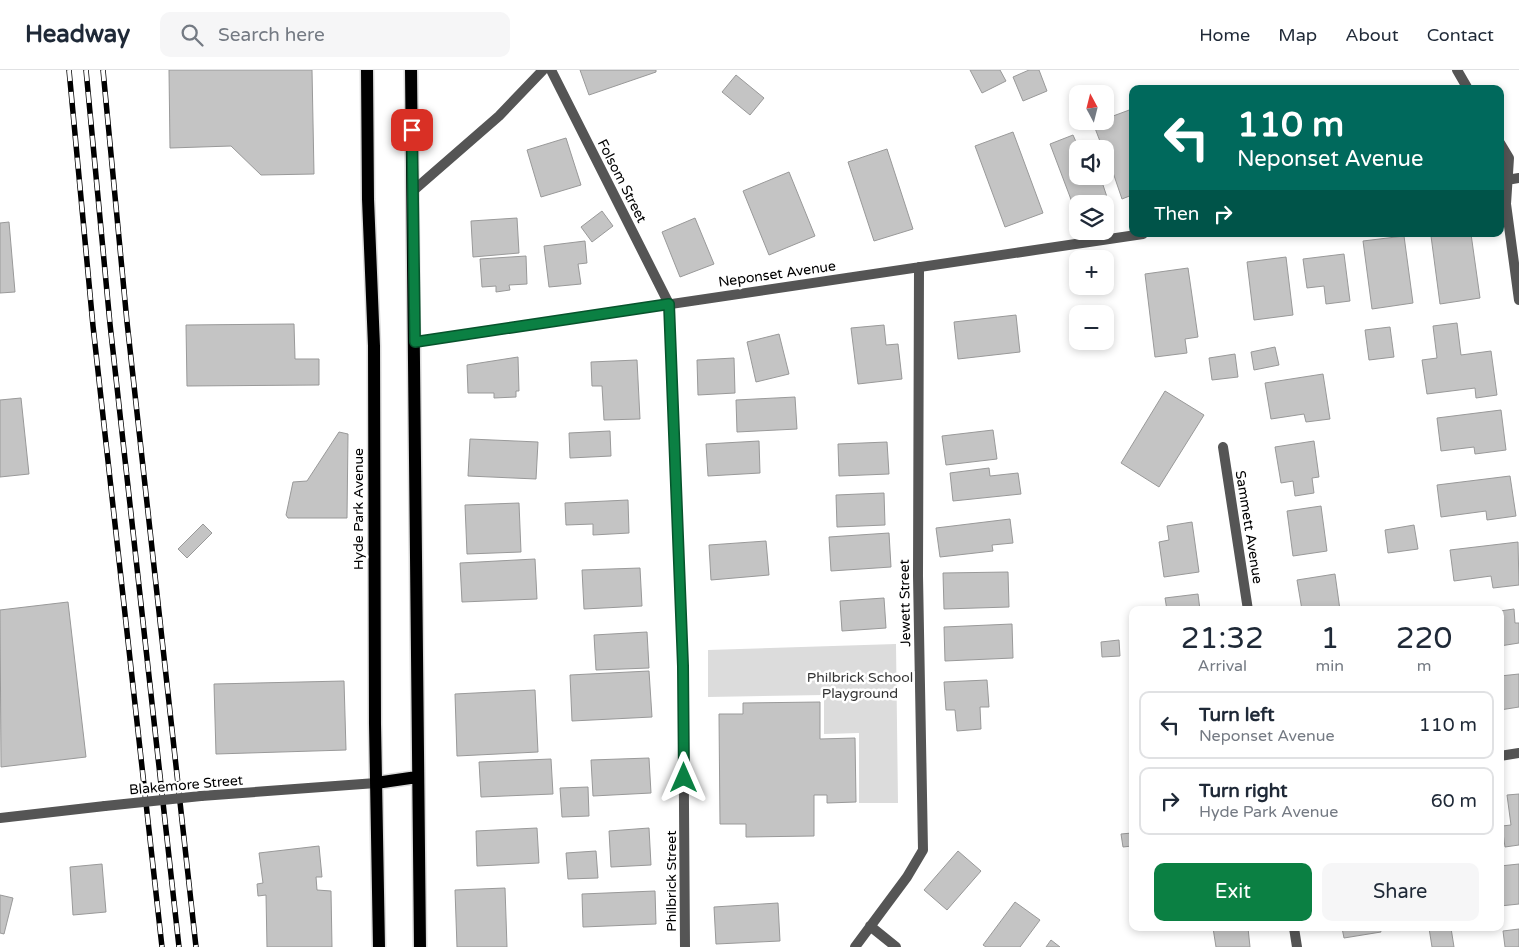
<!DOCTYPE html>
<meta charset="utf-8">
<style>
:root{--surface:#fff;--page:#f6f6f7;--text:#1f2937;--muted:#747a83;--line:#e0e1e3;--accent:#0b8043}
body{margin:0;font-family:"Varela Round",sans-serif;background:var(--page);color:var(--text);height:100vh;display:flex;flex-direction:column;font-size:19px;white-space:nowrap}
*{box-sizing:border-box;margin:0}
p{font-size:16px;color:var(--muted)}
.icon{flex:none;width:28px;height:28px;fill:none;stroke:currentColor;stroke-width:2;stroke-linecap:round;stroke-linejoin:round}
.map{position:relative;flex:1;overflow:hidden}
.details{position:absolute;left:1129px;top:536px;width:375px;height:325px;display:flex;flex-direction:column;background:var(--surface);border-radius:10px;box-shadow:0 2px 8px #0003}
.details>*{flex:none}
.guide{position:absolute;left:1129px;top:15px;width:375px;height:152px;border-radius:10px;box-shadow:0 2px 8px #0003;background:#00695c;color:#fff;overflow:hidden}
.needle{width:32px;rotate:353deg}
.fabs{position:absolute;left:1069px;top:15px;display:grid;gap:10px}
.fabs a{display:grid;place-items:center;width:45px;height:45px;border-radius:10px;background:var(--surface);box-shadow:0 2px 8px #0003;font-size:25px}
.pin{position:absolute;display:grid;place-items:center;width:42px;height:42px;color:#fff;margin:-21px;border-radius:10px;box-shadow:0 2px 8px #0006}
.me{position:absolute;width:55px;margin:-28px;rotate:0deg;stroke-linejoin:round;filter:drop-shadow(0 0 4px #0008)}
.turn{display:flex;align-items:center;gap:18px;height:105px;padding:0 25px;font-size:22px}
.turn .icon{width:65px;height:65px;stroke-width:2.5}
.turn b{display:block;font-size:35px;line-height:42px}
.then{display:flex;align-items:center;height:48px;padding:0 25px;background:#0003;gap:10px;font-size:19px}
.eta{display:flex;justify-content:space-evenly;align-items:center;height:85px;text-align:center}
.eta b{font-size:30px;font-weight:600;line-height:35px}
.button{display:flex;gap:10px;margin-top:auto;padding:10px 25px}
.button a{flex:1;height:58px;border-radius:10px;background:var(--accent);color:#fff;font-size:20px;font-weight:600;line-height:58px;text-align:center}
.button a+a{background:var(--page);color:var(--text)}
ul{padding:0;list-style:none}
li{display:flex;align-items:center;gap:15px;height:68px;margin:0 10px 8px;padding:0 15px;border:2px solid var(--line);border-radius:10px}
li div{flex:1}
li b{display:block;font-size:19px}
li em{font-style:normal}
header{display:flex;align-items:center;gap:30px;box-sizing:border-box;height:70px;padding:0 25px;background:var(--surface);border-bottom:1px solid var(--line)}
header strong{font-size:24px}
nav{display:flex;gap:28px;margin-inline-start:auto;font-size:18px}
.search{width:350px;height:45px;background:var(--page);display:flex;align-items:center;gap:12px;box-sizing:border-box;padding:0 18px;border-radius:10px;color:var(--muted);font-size:19px}
.map>svg:first-child{display:block}
.green{fill:#dcdcdc}
.building{fill:#c4c4c4;stroke:#999}
.lines{fill:none;stroke-linecap:round;stroke-linejoin:round}
.primary-casing{stroke:#dbdbdb;stroke-width:15}
.minor{stroke:#555;stroke-width:10}
.primary{stroke:#000;stroke-width:12}
.rail-casing{stroke:#000;stroke-width:5.5}
.rail{stroke:#fff;stroke-width:4;stroke-dasharray:11;stroke-linecap:butt}
.minor-bridge{stroke:#555;stroke-width:10}
.route-casing{stroke:#07532c;stroke-width:12}
.route{stroke:#0b8043;stroke-width:9}
.labels{text-anchor:middle;dominant-baseline:central;stroke-width:5;stroke-linejoin:round;paint-order:stroke}
.street-label{font-size:14px;fill:#000;stroke:#fff}
.park-label{font-size:14px;fill:#333;stroke:#fff}
</style>
<header>
<strong>Headway</strong>
<div class="search"><svg class="icon" aria-label="search" viewBox="0 0 24 24"><circle cx="10" cy="10" r="6"/><path d="M15 15l6 6"/></svg>Search here</div>
<nav><a>Home</a><a>Map</a><a>About</a><a>Contact</a></nav>
</header>
<div class="map">
<svg width="1519" height="877" viewBox="0 0 1519 877">
<rect width="100%" height="100%" fill="#fff"/>
<!-- green -->
<path class="green" d="M896 574 898 733H859V663L824 664V625L708 627V580Z"/>
<!-- building -->
<path class="building" d="M169 0H312L314 104 261 105 231 76 170 78Z
M580 0H656V2L589 25Z
M970 0H1000L1006 11 982 23Z
M1029 0H1039L1047 21 1023 31 1013 7Z
M736 5 764 28 750 45 722 22Z
M1132 39V125L1122 129 1105 79H1103L1093 53 1105 51V49Z
M1013 62 1043 143 1005 157 975 76Z
M1073 65 1077 74 1086 71 1089 79H1078V106H1100L1107 127 1090 134H1078V139L1075 140 1050 74Z
M566 68 581 115 541 127 527 80Z
M887 79 913 159 874 171 848 92Z
M789 102 815 166 769 185 743 121Z
M602 141 613 156 592 172 581 157Z
M517 148 519 183 473 187 471 151Z
M695 148 714 194 680 207 662 162Z
M9 152 15 222 0 223V153Z
M1450 164H1471L1480 228 1440 234 1431 166Z
M1404 166 1413 233 1372 239 1363 171Z
M585 171 587 193 578 194 581 214 549 217 544 176Z
M1344 184 1350 231 1326 234 1324 216 1307 218 1303 189Z
M526 186 527 214 509 215 510 220 496 222V216L482 217 480 189Z
M1286 187 1293 245 1254 250 1247 192Z
M1188 198 1198 267 1185 269 1187 283 1155 287 1145 204Z
M1016 245 1020 282 958 289 954 252Z
M1457 253 1461 285 1491 281 1497 325 1476 328 1475 318 1427 324 1422 290 1437 288 1433 256Z
M294 254 295 289H319V315L187 316 186 255Z
M884 255 886 275 898 274 902 309 858 314 851 258Z
M1390 257 1394 287 1369 290 1365 260Z
M779 264 789 304 756 312 747 272Z
M1275 277 1279 295 1254 300 1251 282Z
M1235 284 1238 307 1212 310 1209 288Z
M518 287 519 321H516V327L494 328V323H468L467 295Z
M734 288 735 323 698 325 697 290Z
M637 290 640 349 604 350 602 316H592L591 292Z
M1323 304 1330 349 1306 352 1304 344 1271 349 1265 313Z
M1165 321 1204 345 1159 417 1121 393Z
M795 327 797 359 737 362 736 330Z
M21 328 29 404 0 407V330Z
M1501 340 1506 380 1475 384 1474 377 1441 381 1437 348Z
M993 360 997 389 946 395 942 366Z
M610 361 611 386 570 388 569 363Z
M339 362 348 364 347 448H288L286 445 293 412 307 411Z
M470 369 538 372 536 409 468 406Z
M759 371 760 403 708 406 706 374Z
M1314 371 1319 407 1312 408 1314 423 1295 426 1293 411 1281 413 1275 377Z
M887 372 889 404 839 406 838 374Z
M989 398 990 406 1018 403 1021 424 953 431 950 403Z
M1510 406 1516 446 1487 450 1486 441 1441 447 1437 415Z
M884 423 885 455 837 457 836 425Z
M628 430 629 463 593 465V454L566 455 565 433Z
M519 433 521 482 467 484 465 435Z
M1321 436 1327 481 1293 486 1287 441Z
M1010 449 1013 473 992 475 993 481 940 487 936 458Z
M1192 452 1199 502 1164 507 1159 472 1169 470 1167 456Z
M203 454 212 463 187 488 178 479Z
M1414 455 1418 479 1388 483 1385 460Z
M889 463 891 497 831 501 829 467Z
M766 471 769 505 711 510 709 475Z
M1518 472 1519 515 1493 518 1491 506 1454 511 1450 480Z
M535 489 537 529 462 532 460 493Z
M640 498 642 536 584 539 582 500Z
M1008 502 1009 537 944 539 943 503Z
M1335 504 1340 540H1302L1297 510Z
M1198 524 1200 540H1167L1165 528Z
M884 528 886 558 842 561 840 531Z
M68 532 86 687 1 697 0 540Z
M1514 539 1515 553H1519V573L1500 576V541Z
M1012 554 1013 588 945 591 944 557Z
M647 562 649 598 596 600 594 565Z
M1119 570 1120 586 1102 587 1101 572Z
M649 601 652 647 572 651 570 605Z
M1519 604V637L1500 640V606Z
M987 610 989 637H980L981 659 957 661 955 640H946L944 612Z
M344 611 346 680 216 684 214 614Z
M535 620 538 682 457 686 455 624Z
M820 632V669L855 668 856 732 827 733V725H814V766L746 767V754H720L719 644H743V633Z
M649 688 651 723 593 726 591 690Z
M551 689 553 724 481 727 479 692Z
M588 717 589 746 562 747 560 718Z
M1519 724V775L1505 777 1502 756 1511 755 1507 725Z
M537 758 539 793 477 796 476 761Z
M649 758 651 795 611 797 609 761Z
M1132 763V776L1123 777 1121 764Z
M319 776 322 807H316L317 820 331 821 332 877H267L266 825 258 826 257 814 263 813 259 783Z
M596 781 598 808 568 809 566 783Z
M958 781 981 801 947 840 924 820Z
M102 794 106 842 73 845 70 797Z
M1519 794V834L1500 836V796Z
M505 818 507 877H457L455 820Z
M655 821 656 854 583 857 582 824Z
M0 825 13 828 4 864 0 863Z
M1015 832 1040 850 1020 877H986L983 875Z
M778 833 780 871 716 874 714 837Z
M1213 858H1248L1250 877H1216Z
M1342 858H1380L1381 862 1344 868Z
M1429 858H1451L1454 877H1432Z
M1519 859V877H1505L1503 861Z
M1051 870 1060 877H1046Z"/>
<g class="lines">
<!-- primary casing -->
<g class="primary-casing">
<path id="primary" d="M367 0 368 129 374 276 375 654 379 877
M411 0 420 877
M376 713 417 707"/>
</g>
<!-- minor -->
<path class="minor" d="M551 0 669 234 683 596 685 877
M1457 0 1468 19
M1500 73 1509 88 1506 134 1519 230
M1501 111 1519 108
M414 120 499 46 543 0
M415 272 1143 164
M1223 377 1248 540
M1500 686 1519 683
M201 726 376 713
M0 748 105 736
M870 856 896 877
M1294 858 1297 877
M855 877 907 807 923 780 918 506 919 197"/>
<!-- primary -->
<use href="#primary" class="primary"/>
<!-- rail casing -->
<g class="rail-casing">
<path id="rail" d="M69 0 93 256 162 877
M86 0 110 254 179 877
M103 0 127 252 196 877"/>
</g>
<!-- rail -->
<use href="#rail" class="rail"/>
<!-- minor-bridge -->
<path class="minor-bridge" d="M105 736 201 726"/>
</g>
<g class="lines">
<!-- route casing -->
<g class="route-casing">
<path id="route" d="M412 60 415 272 669 234 683 596 684 708"/>
</g>
<!-- route -->
<use href="#route" class="route"/>
</g>
<g class="labels">
<!-- street labels -->
<g class="street-label">
<text transform="translate(622 111) rotate(63)">Folsom Street</text>
<text transform="translate(777 204) rotate(-8)">Neponset Avenue</text>
<text transform="translate(358 439) rotate(-90)">Hyde Park Avenue</text>
<text transform="translate(1249 457) rotate(81)">Sammett Avenue</text>
<text transform="translate(905 533) rotate(-91)">Jewett Street</text>
<text transform="translate(186 715) rotate(-5)">Blakemore Street</text>
<text transform="translate(671 811) rotate(-90)">Philbrick Street</text>
</g>
<!-- park labels -->
<g class="park-label">
<text x="860" y="607">Philbrick School<tspan x="860" dy="16">Playground</tspan></text>
</g>
</g>
</svg>
<div class="fabs">
<a><svg class="needle" viewBox="-14 -14 28 28"><path d="M0-13l5 13h-10z" fill="#e53935"/><path d="M0 13l5-13h-10z" fill="#747a83"/></svg></a>
<a><svg class="icon" aria-label="sound" viewBox="0 0 24 24"><path d="M4 9h4l5-4v14l-5-4H4zM17 9q2 3 0 6"/></svg></a>
<a><svg class="icon" aria-label="layers" viewBox="0 0 24 24"><path d="M12 4l9 5-9 5-9-5zM3 14l9 5 9-5"/></svg></a>
<a>+</a>
<a>−</a>
</div>
<div class="pin" style="left:412px;top:60px;background:#d93025"><svg class="icon" aria-label="arrive" viewBox="0 0 24 24"><path d="M6 21V4h12l-3 4 3 4H6"/></svg></div>
<svg class="me" style="left:684px;top:708px" viewBox="-20 -20 40 40"><path d="M0-17L14 15 0 8-14 15z" fill="#0b8043" stroke="#fff" stroke-width="4"/></svg>
<div class="guide">
<div class="turn"><svg class="icon" aria-label="left" viewBox="0 0 24 24"><path d="M17 20v-9H6M10 6l-5 5 5 5"/></svg><div><b>110 m</b>Neponset Avenue</div></div>
<div class="then">Then<svg class="icon" aria-label="right" viewBox="0 0 24 24"><path d="M7 20v-9h11M14 6l5 5-5 5"/></svg></div>
</div>
<section class="details">
<div class="eta">
<div><b>21:32</b><p>Arrival</p></div>
<div><b>1</b><p>min</p></div>
<div><b>220</b><p>m</p></div>
</div>
<ul>
<li><svg class="icon" aria-label="left" viewBox="0 0 24 24"><path d="M17 20v-9H6M10 6l-5 5 5 5"/></svg><div><b>Turn left</b><p>Neponset Avenue</p></div><em>110 m</em></li>
<li><svg class="icon" aria-label="right" viewBox="0 0 24 24"><path d="M7 20v-9h11M14 6l5 5-5 5"/></svg><div><b>Turn right</b><p>Hyde Park Avenue</p></div><em>60 m</em></li>
</ul>
<div class="button"><a>Exit</a><a>Share</a></div>
</section>
</div>
